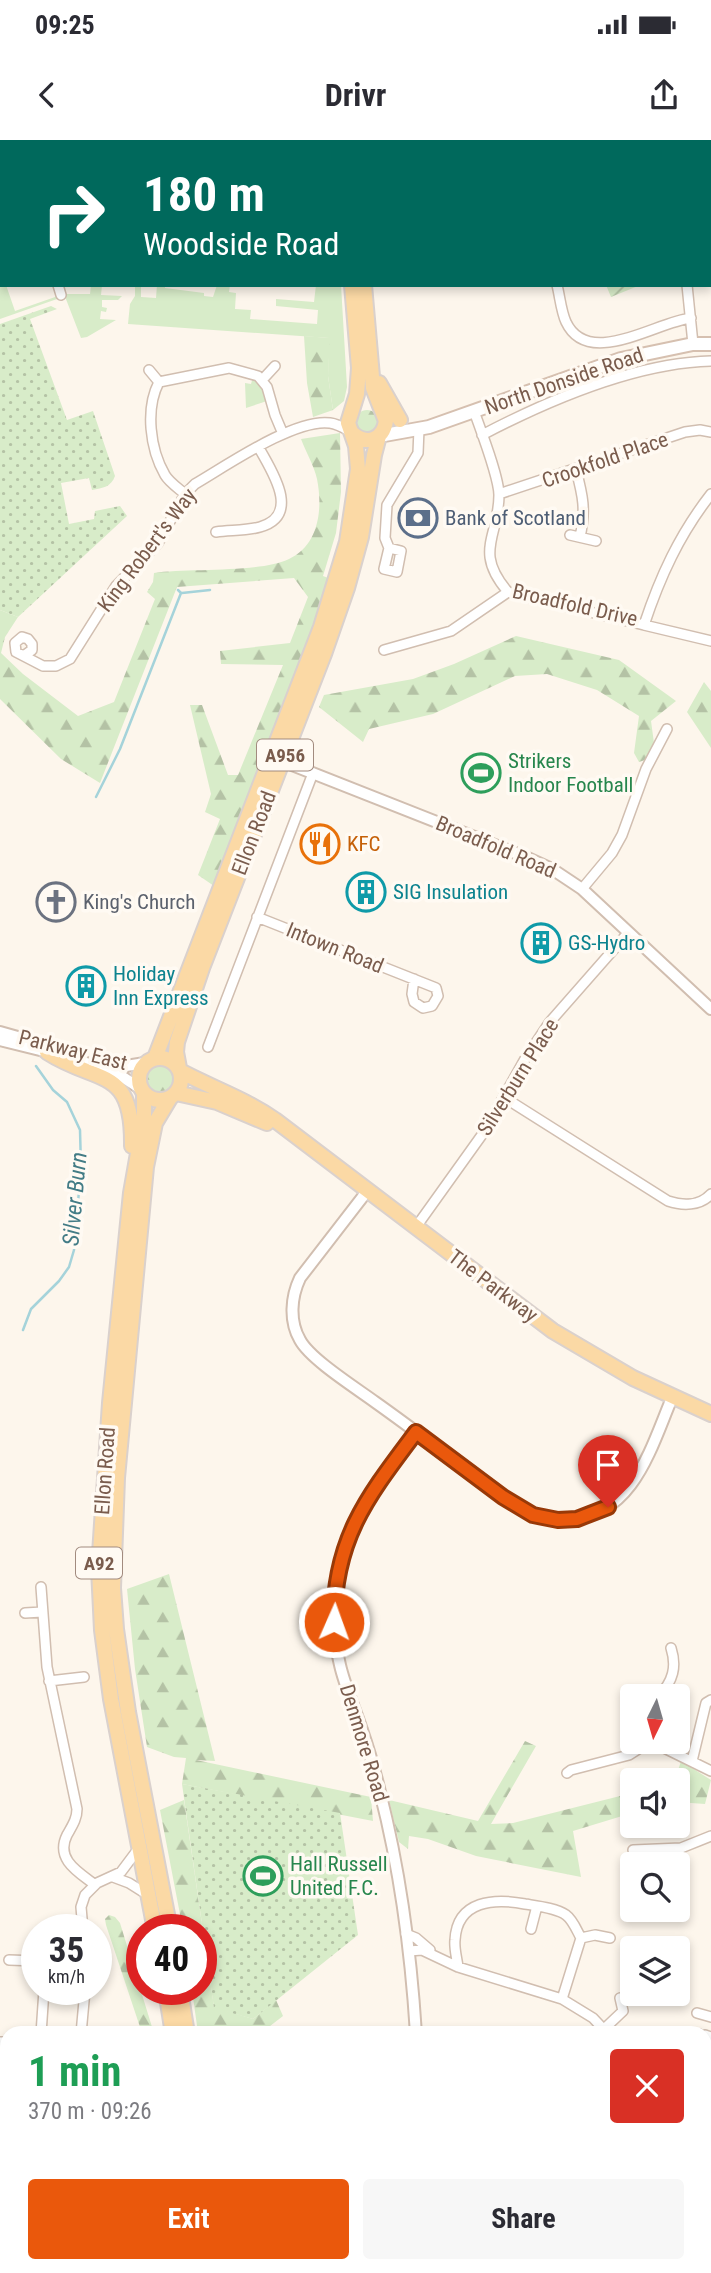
<!DOCTYPE html>
<meta charset="utf-8">
<style>
:root{--surface:#fff;--page:#f7f7f7;--text:#2b2b33;--muted:#7c7c81;--accent:#ea580c}
body{margin:0;font-family:"Roboto Condensed",sans-serif;background:var(--page);color:var(--text);height:100vh;display:flex;flex-direction:column;font-size:26px;white-space:nowrap}
*{box-sizing:border-box;margin:0}
p{font-size:23px;color:var(--muted)}
.icon{flex:none;width:38px;height:38px;fill:none;stroke:currentColor;stroke-width:2;stroke-linecap:round;stroke-linejoin:round}
.map{position:relative;flex:1;overflow:hidden}
.sheet{position:absolute;left:0px;top:1886px;width:712px;height:247px;display:flex;flex-direction:column;background:var(--surface);border-radius:21px 21px 0 0;box-shadow:0 4px 10px #0003}
.sheet>*{flex:none}
.hud{position:absolute;left:0px;top:0px;width:712px;height:147px;box-shadow:0 4px 10px #0003;background:#00695c;color:#fff;overflow:hidden}
.needle{width:46px;rotate:185deg}
.buttons{position:absolute;left:620px;top:1544px;display:grid;gap:14px}
.buttons a{display:grid;place-items:center;width:70px;height:70px;border-radius:7px;background:var(--surface);box-shadow:0 4px 10px #0003;font-size:35px}
.speed{position:absolute;left:21px;top:1774px;display:flex;gap:14px;font-size:35px;font-weight:700;text-align:center}
.speed>*{display:grid;place-content:center;width:91px;height:91px;border-radius:50%;background:var(--surface);box-shadow:0 4px 10px #0003;line-height:1}
.speed small{font-size:18px;font-weight:400}
.speed .limit{border:10px solid #d22;background:#fff;color:#111}
.pin{position:absolute;display:grid;place-items:center;width:60px;height:60px;color:#fff;margin:-72px -30px;border-radius:50% 50% 50% 0;rotate:-45deg;box-shadow:0 0 7px #0007}
.pin .icon{rotate:45deg}
.me{position:absolute;width:77px;margin:-38px;rotate:2deg;stroke-linejoin:round;filter:drop-shadow(0 0 5px #0008)}
.turn{display:flex;align-items:center;gap:24px;height:147px;padding:0 28px;font-size:32px}
.turn .icon{width:91px;height:91px;stroke-width:2.5}
.turn b{display:block;font-size:49px;line-height:60px}
.round{display:grid;place-items:center;flex:none;width:74px;height:74px;border-radius:7px;background:var(--page)}
.overview{display:flex;align-items:center;justify-content:space-between;height:119px;padding:0 28px}
h1{font-size:42px;font-weight:700;line-height:52px;color:#1e9e55}
.primary-button{display:flex;gap:14px;margin-top:auto;padding:14px 28px}
.primary-button a{flex:1;height:80px;border-radius:7px;background:var(--accent);color:#fff;font-size:28px;font-weight:700;line-height:80px;text-align:center}
.primary-button a+a{background:var(--page);color:var(--text)}
.status{display:flex;justify-content:space-between;align-items:center;height:49px;padding:0 35px;background:var(--surface);direction:ltr}
.status svg{height:19px;fill:currentColor}
header{display:flex;justify-content:space-between;align-items:center;height:91px;padding:0 28px;background:var(--surface);font-size:32px;font-weight:700}
.map>svg:first-child{display:block}
.grass{fill:#d8ecc9}
.forest{fill:url(#forest-firs)}
.park{fill:url(#park-dots)}
.garden{fill:url(#garden-furrows)}
.lines{fill:none;stroke-linecap:round;stroke-linejoin:round}
.stream{stroke:#a5d3da;stroke-width:2.5}
.minor-casing{stroke:#d1beb0;stroke-width:12}
.tertiary-casing{stroke:#d1beb0;stroke-width:14}
.secondary-casing{stroke:#d6c0b0;stroke-width:16}
.primary-casing{stroke:#dad1cd;stroke-width:18}
.minor{stroke:#fff;stroke-width:9}
.tertiary{stroke:#fff;stroke-width:10}
.secondary{stroke:#fff;stroke-width:12}
.primary{stroke:#fbd9a5;stroke-width:14}
.route-casing{stroke:#983908;stroke-width:18}
.route{stroke:#ea580c;stroke-width:12}
.labels{text-anchor:middle;dominant-baseline:central;stroke-width:7;stroke-linejoin:round;paint-order:stroke}
.shield{fill:#fffaf3;stroke:#a28b7f;stroke-width:2}
.shield-label{font-size:19px;font-weight:bold;fill:#7a5c4d}
.street-label{font-size:21px;fill:#7a5c4d;stroke:#fffaf3}
.service-label{font-size:21px;fill:#4e5e75;stroke:#fffaf3;text-anchor:start}
.leisure-label{font-size:21px;fill:#27864d;stroke:#fffaf3;text-anchor:start}
.food-label{font-size:21px;fill:#c56008;stroke:#fffaf3;text-anchor:start}
.culture-label{font-size:21px;fill:#0d838f;stroke:#fffaf3;text-anchor:start}
.worship-label{font-size:21px;fill:#5b616d;stroke:#fffaf3;text-anchor:start}
.water-label{font-size:23px;font-style:italic;fill:#437c86;stroke:#fffaf3}
</style>
<div class="status"><b>09:25</b><svg viewBox="0 0 49 12"><path d="M0 12V9h3v3zM5 12V6h3v6zM10 12V3h3v9zM15 12V0h3v12zM26 1h20v11H26zM47 4h2v5h-2z"/></svg></div>
<header><svg class="icon" aria-label="back" viewBox="0 0 24 24"><path d="M15 5l-7 7 7 7"/></svg>Drivr<svg class="icon" aria-label="share" viewBox="0 0 24 24"><path d="M12 15V3M7 8l5-5 5 5M5 13v7h14v-7"/></svg></header>
<div class="map">
<svg width="711" height="2133" viewBox="0 0 711 2133">
<defs>
<pattern id="forest-firs" width="22" height="20" patternUnits="userSpaceOnUse" patternTransform="scale(1.75)"><rect width="22" height="20" fill="#d8ecc9"/><path d="M5 1l3.5 6h-7zM16 11l3.5 6h-7z" fill="#b4c2a5"/></pattern>
<pattern id="park-dots" width="8" height="8" patternUnits="userSpaceOnUse" patternTransform="scale(1.75)"><rect width="8" height="8" fill="#d8ecc9"/><path d="M2 2h.1M6 6h.1" fill="none" stroke="#b4c2a5" stroke-width="1.8" stroke-linecap="round"/></pattern>
<pattern id="garden-furrows" width="10" height="10" patternUnits="userSpaceOnUse" patternTransform="scale(1.75)"><rect width="10" height="10" fill="#d8ecc9"/><path d="M-1 1l2-2M0 10L10 0M9 11l2-2" fill="none" stroke="#b4c2a5"/></pattern>
</defs>
<rect width="100%" height="100%" fill="#fdf6ec"/>
<!-- grass -->
<path class="grass" d="M0 126H2V145H6L15 171 58 156 57 159 0 179Z
M91 145H102L101 155 122 156 118 160H102V167L107 168 106 172 101 171 100 179 116 180 87 197 81 198 64 154H90Z
M135 145H141V157L156 158 157 145H165V148L204 153V156L213 157 217 145H230L229 152 236 153 235 169 251 170 250 179 317 184 318 170 276 166V159L314 162 316 145H341L347 247 344 261 333 270 328 236 329 198 128 184 130 164 135 156Z
M253 237 262 243 267 261 246 268 245 243 251 244Z"/>
<!-- forest -->
<path class="forest" d="M304 196 330 198 328 236 333 270 313 277 307 243Z
M356 281a11 11 0 1 1 22 0a11 11 0 1 1-22 0Z
M340 293 341 352 336 393 323 436 331 439 214 746 198 735 220 679 205 672 211 654 190 565H202L228 635H238L283 525 221 524 220 511 290 503 308 457 294 438 177 447 100 643 61 619 0 559V470L18 477 5 497 1 513 23 534 78 576 114 562 155 459 147 452 153 442 154 433C188 428 261 433 289 419 319 405 323 369 317 339 314 326 306 312 301 299Z
M516 496 619 520 676 561 651 581 654 603 648 619 639 622 634 613 639 576 597 550 547 534 515 536 433 574 369 589 363 602 319 567 324 555 413 539 454 524Z
M704 542 711 551V608L687 572Z
M144 938a16 16 0 1 1 32 0a16 16 0 1 1-32 0Z
M169 1434 215 1621 196 1620 371 1657 373 1681 182 1644 186 1618 174 1617 147 1607 135 1529 127 1449Z
M525 1601 536 1606 491 1684 513 1683 632 1653V1673L573 1691 581 1737 476 1716 428 1699 409 1696 408 1709 399 1702 389 1660 478 1681Z
M681 1621 711 1640 705 1664 677 1662V1640H675Z
M184 1660 214 1867 253 1879 276 1860 283 1876 261 1893H198L192 1850H201V1790H183L160 1670Z
M109 1775 115 1777 120 1783 152 1887 160 1891 161 1893H142L106 1785 105 1779Z"/>
<!-- park -->
<path class="park" d="M51 166 57 169 30 179 67 280 93 271 115 336C111 347 103 348 92 350L89 338 61 343 69 384 94 379 95 371 120 366 127 376 18 477 0 470V184Z
M182 1644 340 1673 358 1795 253 1879 214 1868Z
M206 2126H286L284 2133H204Z"/>
<!-- garden -->
<path class="garden" d="M606 145H638V146L611 157Z"/>
<g class="lines">
<!-- stream -->
<path class="stream" d="M182 453 210 450
M96 657 120 609 181 453 178 450
M23 1190 31 1169 59 1141 69 1127 74 1110 81 1027 80 990 67 962 53 950 36 926"/>
<!-- minor casing -->
<g class="minor-casing">
<path id="minor" d="M407 0 408 2
M569 0V2
M104 2 106 0
M0 6 2 7
M0 81 2 80
M58 145 61 155
M557 145C560 157 561 171 566 182 588 229 656 182 691 178
M687 145 693 204
M149 230 159 242
M263 239 275 226
M474 271C481 291 499 337 499 355 499 397 473 411 508 452L644 485C660 437 679 395 711 354
M482 295C549 260 634 223 711 221
M576 330C583 356 586 370 580 397
M185 354C178 348 169 342 165 335 150 309 145 269 159 242L229 228 258 236 267 247 275 275 283 294
M499 354 685 292 700 290 711 292
M216 392C230 390 246 391 260 387 302 375 271 330 259 308
M570 395 596 401
M389 408 401 411 397 432 384 429 389 408 385 398 387 365 418 313 419 289
M644 485 711 501
M384 510 451 491 508 452
M25 515 32 510V504L28 499 22 497 15 503 16 512 43 526H56L70 519 116 446 158 403 185 354 195 344C226 326 295 278 330 283 338 284 344 288 351 292
M582 749 612 713 622 695 646 629 667 589
M257 777 436 848 438 856 432 866 423 868 414 862 412 854 414 839
M208 907 313 633
M505 958 668 1061C683 1066 700 1066 711 1054
M416 1087 484 992 525 919 549 883 628 793
M41 1447 47 1527 77 1669C77 1679 72 1686 67 1695 55 1719 78 1732 94 1744
M25 1473 42 1472
M49 1541 84 1537
M659 1556C673 1541 677 1527 671 1508
M650 1601 711 1631
M692 1621 706 1563 711 1560
M567 1633 571 1630 629 1615 651 1601
M633 1710 681 1708 711 1696
M113 1737 129 1743 148 1755
M531 1789 537 1766
M83 1790 81 1767 85 1755 97 1743 121 1732 139 1708
M406 1794 416 1798 430 1810
M581 1798 595 1795 610 1798
M409 1811 422 1810 458 1827 562 1859 593 1878 608 1894
M9 1820 37 1821
M458 1827C457 1818 454 1809 455 1800 457 1760 495 1758 525 1764 537 1766 556 1768 566 1775 573 1780 577 1791 581 1798L562 1859
M697 1873 711 1877
M604 1889 623 1871 620 1858
M41 1894 44 1850
M81 1894 85 1850
M679 1894H699
M705 1895 711 1897
M0 1902H7
M0 2033 7 2032
M705 2066 711 2058
M705 2075 711 2079
M499 2126 514 2133
M0 2133H6
M14 2133V2126
M109 2133 110 2126"/>
</g>
<!-- tertiary casing -->
<g class="tertiary-casing">
<path id="tertiary" d="M282 621 528 718 552 729 582 749 711 869
M0 892 78 914
M0 900 52 913
M67 917 115 932 141 949
M101 920 126 926 145 923
M368 1050 300 1138C291 1157 289 1181 300 1200 310 1219 356 1248 375 1262 423 1296 470 1333 518 1367 533 1377 552 1380 570 1379 634 1375 651 1307 672 1258
M416 1292C361 1364 316 1429 340 1525 345 1547 355 1568 362 1590 369 1610 375 1631 380 1652 400 1730 411 1813 416 1894
M399 2133 402 2126"/>
</g>
<!-- secondary casing -->
<g class="secondary-casing">
<path id="secondary" d="M379 296 429 287 621 219 693 204H711"/>
</g>
<!-- primary casing -->
<g class="primary-casing">
<path id="primary" d="M338 0V2
M350 0V2
M379 243 400 280
M352 293C366 306 383 300 386 281L373 248 364 145
M47 912C98 945 133 925 132 1006
M139 939a21 21 0 1 1 42 0a21 21 0 1 1-42 0Z
M155 918 321 487 347 402 358 329 356 306 348 283 357 254 359 228 352 145
M179 928 176 912 177 902 202 828 324 514 347 448 361 397 374 315 379 296
M180 931C212 948 245 959 275 980L553 1191 633 1238 711 1274
M144 953V979L131 1053 110 1263 99 1429 102 1490 111 1559 155 1790
M176 953 217 962 267 983
M170 1790 128 1572 116 1489 113 1448 117 1338 146 1027 155 983 170 958
M166 1850 173 1894
M180 1850 187 1894
M165 2133 166 2126
M181 2133 182 2126"/>
</g>
<!-- minor -->
<use href="#minor" class="minor"/>
<!-- tertiary -->
<use href="#tertiary" class="tertiary"/>
<!-- secondary -->
<use href="#secondary" class="secondary"/>
<!-- primary -->
<use href="#primary" class="primary"/>
</g>
<g class="lines">
<!-- route casing -->
<g class="route-casing">
<path id="route" d="M334 1482C334 1398 368 1356 416 1292L503 1357 533 1375 558 1380 577 1379 608 1367"/>
</g>
<!-- route -->
<use href="#route" class="route"/>
</g>
<!-- icons -->
<defs>
<g id="bank-ring" transform="scale(2.0125)"><circle r="9.5" fill="#fffaf3" stroke="#5c6f8a" stroke-width="1.5"/><path d="M-6-4H6V4H-6ZM0-2.3a2.3 2.3 0 1 0 0 4.6a2.3 2.3 0 1 0 0-4.6Z" fill="#5c6f8a"/></g>
<g id="stadium-ring" transform="scale(2.0125)"><circle r="9.5" fill="#fffaf3" stroke="#2e9e5b" stroke-width="1.5"/><path d="M0-5a6.5 5 0 1 0 0 10a6.5 5 0 1 0 0-10ZM-3.5-1.8h7v3.6h-7Z" fill="#2e9e5b"/></g>
<g id="restaurant-ring" transform="scale(2.0125)"><circle r="9.5" fill="#fffaf3" stroke="#e8710a" stroke-width="1.5"/><path d="M-5-6h1v4h1v-4h1v4h1v-4h1v5L-1.5 .5V6h-2V.5L-5-1ZM5-6V6H3V1.5H1.5Q1.5-4 5-6Z" fill="#e8710a"/></g>
<g id="building-ring" transform="scale(2.0125)"><circle r="9.5" fill="#fffaf3" stroke="#0f9aa8" stroke-width="1.5"/><path d="M-4-6H4V6H1V3H-1V6H-4ZM-2.5-4.3h1.7v1.8h-1.7ZM.8-4.3h1.7v1.8H.8ZM-2.5-1h1.7V.8h-1.7ZM.8-1h1.7V.8H.8Z" fill="#0f9aa8"/></g>
<g id="church-ring" transform="scale(2.0125)"><circle r="9.5" fill="#fffaf3" stroke="#6b7280" stroke-width="1.5"/><path d="M-1.2-6h2.4v3.5h3.3v2.4h-3.3V6h-2.4V-.1h-3.3v-2.4h3.3Z" fill="#6b7280"/></g>
</defs>
<g fill-rule="evenodd">
<use href="#bank-ring" x="418" y="378"/>
<use href="#stadium-ring" x="481" y="633"/>
<use href="#restaurant-ring" x="320" y="704"/>
<use href="#building-ring" x="366" y="752"/>
<use href="#church-ring" x="56" y="762"/>
<use href="#building-ring" x="541" y="803"/>
<use href="#building-ring" x="86" y="846"/>
<use href="#stadium-ring" x="263" y="1736"/>
</g>
<g class="labels">
<!-- shield labels -->
<g class="shield">
<rect x="257" y="599.5" width="56" height="31" rx="5"/>
<rect x="76" y="1407.5" width="46" height="31" rx="5"/>
</g>
<g class="shield-label">
<text x="285" y="615">A956</text>
<text x="99" y="1423">A92</text>
</g>
<!-- street labels -->
<g class="street-label">
<text transform="translate(564 241) rotate(-19)">North Donside Road</text>
<text transform="translate(605 320) rotate(-19)">Crookfold Place</text>
<text transform="translate(147 410) rotate(-53)">King Robert's Way</text>
<text transform="translate(575 465) rotate(13)">Broadfold Drive</text>
<text transform="translate(254 693) rotate(-69)">Ellon Road</text>
<text transform="translate(496 707) rotate(23)">Broadfold Road</text>
<text transform="translate(335 808) rotate(22)">Intown Road</text>
<text transform="translate(73 910) rotate(14)">Parkway East</text>
<text transform="translate(518 937) rotate(-58)">Silverburn Place</text>
<text transform="translate(493 1146) rotate(37)">The Parkway</text>
<text transform="translate(105 1331) rotate(-86)">Ellon Road</text>
<text transform="translate(364 1603) rotate(73)">Denmore Road</text>
</g>
<!-- service labels -->
<g class="service-label">
<text x="445" y="378">Bank of Scotland</text>
</g>
<!-- leisure labels -->
<g class="leisure-label">
<text x="508" y="621">Strikers<tspan x="508" dy="24">Indoor Football</tspan></text>
<text x="290" y="1724">Hall Russell<tspan x="290" dy="24">United F.C.</tspan></text>
</g>
<!-- food labels -->
<g class="food-label">
<text x="347" y="704">KFC</text>
</g>
<!-- culture labels -->
<g class="culture-label">
<text x="393" y="752">SIG Insulation</text>
<text x="568" y="803">GS-Hydro</text>
<text x="113" y="834">Holiday<tspan x="113" dy="24">Inn Express</tspan></text>
</g>
<!-- worship labels -->
<g class="worship-label">
<text x="83" y="762">King's Church</text>
</g>
<!-- water labels -->
<g class="water-label">
<text transform="translate(75 1059) rotate(-85)">Silver Burn</text>
</g>
</g>
</svg>
<div class="buttons">
<a><svg class="needle" viewBox="-14 -14 28 28"><path d="M0-13l5 13h-10z" fill="#e53935"/><path d="M0 13l5-13h-10z" fill="#7c7c81"/></svg></a>
<a><svg class="icon" aria-label="sound" viewBox="0 0 24 24"><path d="M4 9h4l5-4v14l-5-4H4zM17 9q2 3 0 6"/></svg></a>
<a><svg class="icon" aria-label="search" viewBox="0 0 24 24"><circle cx="10" cy="10" r="6"/><path d="M15 15l6 6"/></svg></a>
<a><svg class="icon" aria-label="layers" viewBox="0 0 24 24"><path d="M12 4l9 5-9 5-9-5zM3 14l9 5 9-5"/></svg></a>
</div>
<div class="speed"><div>35<small>km/h</small></div><div class="limit">40</div></div>
<div class="pin" style="left:608px;top:1367px;background:#d93025"><svg class="icon" aria-label="arrive" viewBox="0 0 24 24"><path d="M6 21V4h12l-3 4 3 4H6"/></svg></div>
<svg class="me" style="left:334px;top:1482px" viewBox="-20 -20 40 40"><circle r="17" fill="#ea580c" stroke="#fff" stroke-width="3"/><path d="M0-11L8 9 0 5-8 9z" fill="#fff"/></svg>
<div class="hud">
<div class="turn"><svg class="icon" aria-label="right" viewBox="0 0 24 24"><path d="M7 20v-9h11M14 6l5 5-5 5"/></svg><div><b>180 m</b>Woodside Road</div></div>
</div>
<section class="sheet">
<div class="overview"><div><h1>1 min</h1><p>370 m · 09:26</p></div><a class="round" style="background:#d93025;color:#fff"><svg class="icon" aria-label="close" viewBox="0 0 24 24"><path d="M6 6l12 12M18 6L6 18"/></svg></a></div>
<div class="primary-button"><a>Exit</a><a>Share</a></div>
</section>
</div>
